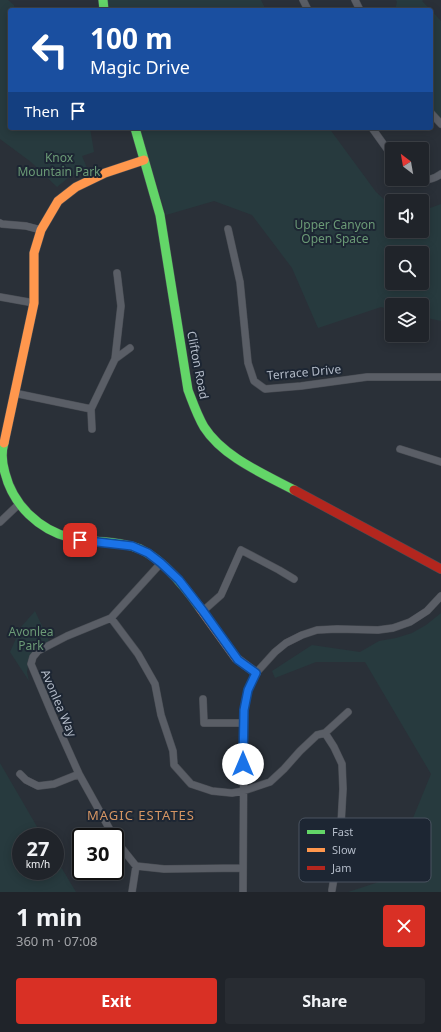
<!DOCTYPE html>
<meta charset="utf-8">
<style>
:root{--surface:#20242a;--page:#282c32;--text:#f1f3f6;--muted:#a2a4a8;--line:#3d4147;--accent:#d93025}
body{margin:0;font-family:"Noto Sans",sans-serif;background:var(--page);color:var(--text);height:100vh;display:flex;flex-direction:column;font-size:15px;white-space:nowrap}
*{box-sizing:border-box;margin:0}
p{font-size:13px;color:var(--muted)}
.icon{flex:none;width:22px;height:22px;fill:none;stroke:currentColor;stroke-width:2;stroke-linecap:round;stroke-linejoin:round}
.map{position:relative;height:892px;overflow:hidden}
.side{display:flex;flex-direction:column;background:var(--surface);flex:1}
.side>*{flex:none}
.banner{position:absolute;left:8px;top:8px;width:425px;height:122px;border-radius:4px;box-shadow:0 2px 10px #0003,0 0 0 1px var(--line);background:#1a4fa0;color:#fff;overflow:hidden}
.needle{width:26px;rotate:329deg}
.buttons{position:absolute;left:385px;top:142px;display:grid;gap:8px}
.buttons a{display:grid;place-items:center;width:44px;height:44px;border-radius:4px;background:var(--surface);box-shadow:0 2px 10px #0003,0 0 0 1px var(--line);font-size:20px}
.speed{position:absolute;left:12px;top:828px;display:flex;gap:8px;font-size:20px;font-weight:700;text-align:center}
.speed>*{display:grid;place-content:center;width:52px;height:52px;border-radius:50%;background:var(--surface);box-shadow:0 2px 10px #0003,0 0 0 1px var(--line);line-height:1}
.speed small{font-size:10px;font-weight:400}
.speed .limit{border:2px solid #111;border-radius:6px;background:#fff;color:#111}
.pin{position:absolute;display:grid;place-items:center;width:34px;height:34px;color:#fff;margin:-17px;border-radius:8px;box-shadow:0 2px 6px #0006}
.me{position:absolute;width:44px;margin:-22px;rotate:0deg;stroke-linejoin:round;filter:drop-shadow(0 0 3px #0008)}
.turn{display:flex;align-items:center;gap:14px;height:84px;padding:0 16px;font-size:18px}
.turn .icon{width:52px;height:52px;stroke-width:2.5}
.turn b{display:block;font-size:28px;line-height:34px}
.then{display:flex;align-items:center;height:38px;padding:0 16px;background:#0003;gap:8px;font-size:15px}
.round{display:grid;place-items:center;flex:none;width:42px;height:42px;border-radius:4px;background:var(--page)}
.head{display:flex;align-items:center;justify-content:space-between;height:68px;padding:0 16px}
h1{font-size:24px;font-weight:700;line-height:30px}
.primary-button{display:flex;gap:8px;margin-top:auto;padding:8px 16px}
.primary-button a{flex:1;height:46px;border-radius:4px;background:var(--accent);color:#fff;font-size:16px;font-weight:700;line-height:46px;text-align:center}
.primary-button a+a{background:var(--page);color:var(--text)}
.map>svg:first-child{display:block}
.green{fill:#273a3e;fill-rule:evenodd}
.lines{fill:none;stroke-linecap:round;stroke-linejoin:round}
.street-casing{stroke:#484c53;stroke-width:8}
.fast-casing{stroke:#484c53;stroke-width:10}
.slow-casing{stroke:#484c53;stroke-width:10}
.jam-casing{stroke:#484c53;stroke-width:10}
.street{stroke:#5a5e66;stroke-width:7}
.fast{stroke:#63d668;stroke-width:9}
.slow{stroke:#ff974d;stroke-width:9}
.jam{stroke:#b3261e;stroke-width:9}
.route-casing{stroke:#114b97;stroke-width:10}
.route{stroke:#1a73e8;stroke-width:7}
.labels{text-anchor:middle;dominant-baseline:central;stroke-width:4;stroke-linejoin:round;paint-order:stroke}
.park-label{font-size:12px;fill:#6b9a76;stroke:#1d2633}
.street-label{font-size:12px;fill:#b4bcc9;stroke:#1d2633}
.neighbourhood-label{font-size:13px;letter-spacing:1px;fill:#d59563;stroke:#1d2633}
.key{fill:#1d2633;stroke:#4a5360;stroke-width:1}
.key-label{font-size:11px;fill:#b4bcc9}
</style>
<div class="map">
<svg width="441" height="892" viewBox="0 0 441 892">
<rect width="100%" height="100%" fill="#2a3038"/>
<!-- green -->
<path class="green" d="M0 0H8L14 5 15 10H10V128H90L94 152 82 156 87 168 68 178 57 187 31 162 0 139Z
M104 0H261L266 10H106Z
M396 0H423L422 1 431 10H395L397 2Z
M431 10 441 21V123L431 112Z
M139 128H329L376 192 388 203 392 204V231H422V211L441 204V321L422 317V305H392V310L381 307 318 328 292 268 252 215 214 201 166 215ZM392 253H422V283H392Z
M35 611 51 645 29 661 27 672 29 681 10 652 21 627Z
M441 613V892H348L388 879 431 774 365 662H316L275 678 272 671 312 645 360 652 379 641 396 638 412 633 426 625Z
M0 763 43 837H21V871H55V857L76 892H0Z"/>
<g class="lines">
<!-- street casing -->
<g class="street-casing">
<path id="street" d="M303 0 308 10
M355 0 360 10
M431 113 441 124
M372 128 392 156
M416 179C426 181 433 180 441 174
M0 223 2 224 26 226 41 230
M228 229 240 282 248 363 254 381 265 389 301 386 367 377H441
M0 297 34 303
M115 359 130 348
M14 393 91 409 115 359 121 306 117 273
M91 409 92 429
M400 449 441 462
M0 522 19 504
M203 611 221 595 241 550 279 570 294 579
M111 618 138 654 155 684 161 715 173 751 174 765 191 784 212 791 232 793 243 791 270 782 284 769 300 751 317 735 325 733 348 712
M203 699 204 723H244
M325 733 334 747 342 764 343 789 340 842 332 890
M20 774 26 780 38 786 54 784 79 774
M114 837 79 774 53 716 31 664 33 657 38 651 67 636 111 618 161 563
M115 838 120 846 136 866 164 869 243 868
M132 892 136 866
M243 892 244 710 248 690 256 673 275 652 286 643 302 635 317 630 337 629 378 630 393 628 410 622 427 611 441 596"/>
</g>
<!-- fast casing -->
<g class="fast-casing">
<path id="fast" d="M103 0 104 10
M135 128 160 215 188 390C193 403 197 415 204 427 223 457 264 474 294 490
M4 443C1 453 2 463 5 473 13 505 39 530 71 538 94 543 118 540 140 549 164 560 185 587 200 608"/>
</g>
<!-- slow casing -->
<g class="slow-casing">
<path id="slow" d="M4 443 34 303V253L41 230 58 201 76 187 105 173 144 160
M200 608 236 658 256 673"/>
</g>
<!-- jam casing -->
<g class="jam-casing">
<path id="jam" d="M294 490 441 569"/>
</g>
<!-- street -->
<use href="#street" class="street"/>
<!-- fast -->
<use href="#fast" class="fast"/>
<!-- slow -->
<use href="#slow" class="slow"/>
<!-- jam -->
<use href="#jam" class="jam"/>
</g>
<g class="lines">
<!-- route casing -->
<g class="route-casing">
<path id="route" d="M80 540 132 546 148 553 161 563 179 580 203 611 238 660 256 673 248 690 244 710 243 764"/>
</g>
<!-- route -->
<use href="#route" class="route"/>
</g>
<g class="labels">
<!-- park labels -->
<g class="park-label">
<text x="59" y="157">Knox<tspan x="59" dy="14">Mountain Park</tspan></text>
<text x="335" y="224">Upper Canyon<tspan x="335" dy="14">Open Space</tspan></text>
<text x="31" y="631">Avonlea<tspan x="31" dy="14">Park</tspan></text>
</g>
<!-- street labels -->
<g class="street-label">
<text transform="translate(198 365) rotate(79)">Clifton Road</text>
<text transform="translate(304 372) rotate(-5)">Terrace Drive</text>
<text transform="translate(59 703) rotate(67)">Avonlea Way</text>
</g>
<!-- neighbourhood labels -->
<g class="neighbourhood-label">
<text x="141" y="815">MAGIC ESTATES</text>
</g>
</g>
<!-- legend -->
<rect x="299" y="818" width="132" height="64" rx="6" class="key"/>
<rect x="307" y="830" width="18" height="4" fill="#63d668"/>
<rect x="307" y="848" width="18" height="4" fill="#ff974d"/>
<rect x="307" y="866" width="18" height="4" fill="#b3261e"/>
<g class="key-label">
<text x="332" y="836">Fast</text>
<text x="332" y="854">Slow</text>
<text x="332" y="872">Jam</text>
</g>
</svg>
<div class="buttons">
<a><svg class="needle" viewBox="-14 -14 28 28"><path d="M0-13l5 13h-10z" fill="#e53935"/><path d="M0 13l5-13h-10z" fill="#a2a4a8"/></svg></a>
<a><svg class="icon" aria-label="sound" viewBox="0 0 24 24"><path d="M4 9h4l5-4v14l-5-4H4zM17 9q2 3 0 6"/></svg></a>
<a><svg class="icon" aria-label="search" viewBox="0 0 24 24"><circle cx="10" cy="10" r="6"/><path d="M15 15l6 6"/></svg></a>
<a><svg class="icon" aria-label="layers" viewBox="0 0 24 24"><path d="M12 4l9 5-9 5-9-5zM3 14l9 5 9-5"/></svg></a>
</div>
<div class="speed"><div>27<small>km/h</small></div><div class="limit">30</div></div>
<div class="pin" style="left:80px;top:540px;background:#d93025"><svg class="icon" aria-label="arrive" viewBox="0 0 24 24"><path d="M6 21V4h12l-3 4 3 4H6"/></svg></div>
<svg class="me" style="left:243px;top:764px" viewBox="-20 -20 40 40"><circle r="19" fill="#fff"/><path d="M0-13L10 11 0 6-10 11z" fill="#1a73e8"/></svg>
<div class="banner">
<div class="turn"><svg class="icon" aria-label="left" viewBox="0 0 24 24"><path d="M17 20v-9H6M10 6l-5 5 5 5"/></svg><div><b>100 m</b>Magic Drive</div></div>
<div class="then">Then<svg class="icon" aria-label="arrive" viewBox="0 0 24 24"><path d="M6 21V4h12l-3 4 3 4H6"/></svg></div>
</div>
</div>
<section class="side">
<div class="head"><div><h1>1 min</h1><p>360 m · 07:08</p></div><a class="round" style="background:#d93025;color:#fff"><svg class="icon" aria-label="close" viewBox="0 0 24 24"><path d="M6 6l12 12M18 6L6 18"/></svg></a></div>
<div class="primary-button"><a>Exit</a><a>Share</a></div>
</section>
